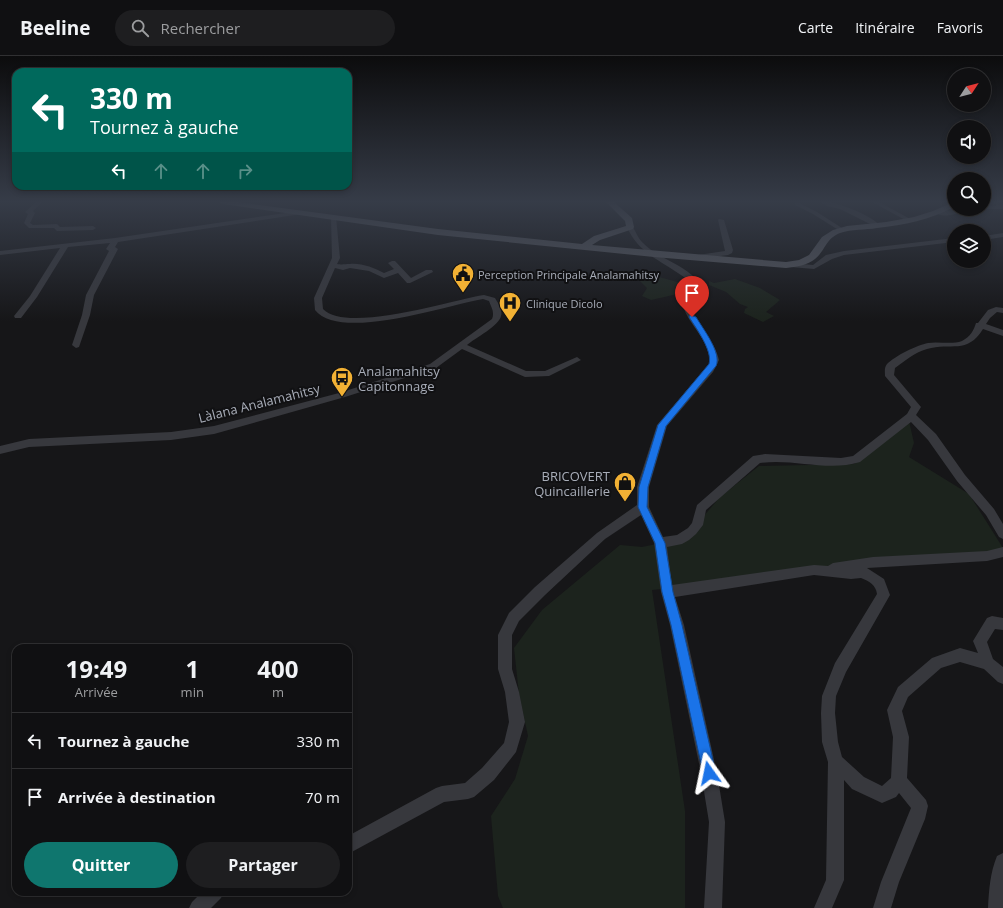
<!DOCTYPE html>
<html lang="fr">
<meta charset="utf-8">
<style>
:root{--surface:#101012;--page:#1e1e20;--text:#f1f3f6;--muted:#9c9d9f;--line:#303032;--accent:#0f766e}
body{margin:0;font-family:"Open Sans",sans-serif;background:var(--page);color:var(--text);height:100vh;display:flex;flex-direction:column;font-size:15px;white-space:nowrap}
*{box-sizing:border-box;margin:0}
p{font-size:13px;color:var(--muted)}
.icon{flex:none;width:22px;height:22px;fill:none;stroke:currentColor;stroke-width:2;stroke-linecap:round;stroke-linejoin:round}
.map{position:relative;flex:1;overflow:hidden}
.sheet{position:absolute;left:12px;top:588px;width:340px;height:252px;display:flex;flex-direction:column;background:var(--surface);border-radius:12px;box-shadow:0 2px 6px #0003,0 0 0 1px var(--line)}
.sheet>*{flex:none}
.top-card{position:absolute;left:12px;top:12px;width:340px;height:122px;border-radius:12px;box-shadow:0 2px 6px #0003,0 0 0 1px var(--line);background:#00695c;color:#fff;overflow:hidden}
.needle{width:26px;rotate:54deg}
.fabs{position:absolute;left:947px;top:12px;display:grid;gap:8px}
.fabs a{display:grid;place-items:center;width:44px;height:44px;border-radius:50%;background:var(--surface);box-shadow:0 2px 6px #0003,0 0 0 1px var(--line);font-size:20px}
.pin{position:absolute;display:grid;place-items:center;width:34px;height:34px;color:#fff;margin:-41px -17px;border-radius:50% 50% 50% 0;rotate:-45deg;box-shadow:0 0 4px #0007}
.pin .icon{rotate:45deg}
.me{position:absolute;width:44px;margin:-22px;rotate:348deg;stroke-linejoin:round;filter:drop-shadow(0 0 3px #0008)}
.turn{display:flex;align-items:center;gap:14px;height:84px;padding:0 12px;font-size:18px}
.turn .icon{width:52px;height:52px;stroke-width:2.5}
.turn b{display:block;font-size:28px;line-height:34px}
.lanes{display:flex;align-items:center;height:38px;padding:0 12px;background:#0003;justify-content:center;gap:20px;direction:ltr}
.lanes .off{opacity:.35}
.eta{display:flex;justify-content:space-evenly;align-items:center;height:68px;text-align:center}
.eta b{font-size:24px;font-weight:700;line-height:28px}
.cta{display:flex;gap:8px;margin-top:auto;padding:8px 12px}
.cta a{flex:1;height:46px;border-radius:24px;background:var(--accent);color:#fff;font-size:16px;font-weight:700;line-height:46px;text-align:center}
.cta a+a{background:var(--page);color:var(--text)}
ul{padding:0;list-style:none}
li{display:flex;align-items:center;gap:12px;height:56px;padding:0 12px;border-top:1px solid var(--line)}
li div{flex:1}
li b{display:block;font-size:15px}
li em{font-style:normal}
header{display:flex;align-items:center;gap:24px;box-sizing:border-box;height:56px;padding:0 20px;background:var(--surface);border-bottom:1px solid var(--line)}
header strong{font-size:19px}
nav{display:flex;gap:22px;margin-inline-start:auto;font-size:14px}
.search{width:280px;height:36px;background:var(--page);display:flex;align-items:center;gap:10px;box-sizing:border-box;padding:0 14px;border-radius:22px;color:var(--muted);font-size:15px}
.map>svg:first-child{display:block}
.green{fill:#1c231d}
.lines{fill:none;stroke-linecap:round;stroke-linejoin:round}
.minor{fill:#37383d;fill-rule:evenodd}
.major{fill:#53555c;fill-rule:evenodd}
.wall{fill:#323236}
.route{fill:#1a73e8;stroke:#114b97}
.labels{text-anchor:middle;dominant-baseline:central;stroke-width:4;stroke-linejoin:round;paint-order:stroke}
.far-poi-label{font-size:11px;fill:#a8adb8;stroke:#111113;text-anchor:start}
.poi-label{font-size:13px;fill:#a8adb8;stroke:#111113;text-anchor:start}
.street-label{font-size:13px;fill:#a8adb8;stroke:#111113}
</style>
<header>
<strong>Beeline</strong>
<div class="search"><svg class="icon" aria-label="search" viewBox="0 0 24 24"><circle cx="10" cy="10" r="6"/><path d="M15 15l6 6"/></svg>Rechercher</div>
<nav><a>Carte</a><a>Itinéraire</a><a>Favoris</a></nav>
</header>
<div class="map">
<svg width="1003" height="852" viewBox="0 0 1003 852">
<rect width="100%" height="100%" fill="#161618"/>
<!-- green -->
<path class="green" d="M640 217 648 218 685 228 682 237 651 244 642 240 647 232 640 225 645 224 636 222Z
M735 223 760 232 780 244 766 256 774 260 763 266 744 257 745 253 748 251 740 248 726 236 709 229V225L714 227Z
M909 365 914 387 909 401 969 438 1003 492 960 502 652 534 685 755V852H503L498 840 491 760 515 723 528 680 519 638 514 592 542 554 620 489 642 491 685 482 720 441 759 410 854 408Z"/>
<g class="lines">
<!-- minor -->
<path class="minor" d="M36 146H42L33 155 35 157 30 167 33 169 57 168 60 171 93 170 96 172 93 174 57 175 54 172H29L24 167 28 158 25 156Z
M797 146 817 156 845 174 840 175 813 158 795 149V147Z
M820 146C835 144 870 159 881 170L876 171 840 153 827 150Z
M872 146H879L914 165 909 166Z
M1003 149V153H981H984V150Z
M956 153H964C957 159 944 162 936 157 941 153 950 156 956 153Z
M299 155 301 156V158L118 186 115 191 118 193 94 239 90 259 79 291 76 292 72 289 82 259 86 239 109 195 106 193 110 187 68 191 37 241 21 262H15L14 260 30 240 60 192 0 199V195L115 182Z
M331 160 336 161 340 202 337 208C343 209 344 208 350 208 362 207 374 212 384 217L394 213 388 207 392 205H395L411 222 426 214H432L433 216 410 227H407L398 217 384 222 369 215 350 212 343 214 335 212 322 242 323 253C347 278 451 244 484 239L495 242C498 247 503 254 501 260 499 270 475 282 467 289L526 315H545L577 301 581 304 549 320 525 321 462 293 436 312 345 341 214 378 171 384 29 391 0 398V390L29 383 171 376 214 370 339 337 430 308 492 263C495 256 491 251 489 245L483 243C447 249 340 286 315 254L314 242 332 202Z
M719 163 724 164 733 194 732 197 728 199 698 203V199L725 195 718 164Z
M628 170H632C636 175 637 181 642 186 657 202 681 207 696 223 694 229 690 235 690 241 688 262 715 282 719 304L713 316 667 370 649 431V451L663 481 677 479 688 472 692 467 697 449 753 400 765 398 841 402 853 400 907 358 911 351 885 320C885 316 884 312 887 308 895 300 917 289 928 287 939 285 951 289 962 285 970 281 974 274 976 267H978L988 254 996 251 1003 252V257L997 256 990 262 986 268 1003 274V280L983 273C967 299 951 286 927 293 915 296 905 305 895 312L894 319 921 351 916 359 936 378 965 419 994 453 1003 468V483L999 481 986 459 957 425 928 384 911 366 860 406C827 416 793 402 760 407L706 454 703 469 696 478 689 484 682 488 667 491 672 529 814 509 828 510 833 507 873 501 987 495 1003 491V501L987 505 867 512 884 523 890 539 846 616 836 640 835 657 838 686 842 701 864 721 882 730 891 722 893 681 887 654 898 631 932 602 960 592 978 597 973 585 987 562 992 560 1003 562V574L995 573 987 586 993 603 1003 611V628L998 626 984 613 960 606 941 612 908 641 902 655 909 681 907 722 926 744 928 750 925 763 899 826 891 852H873L881 826 911 752 899 737 896 741 882 747 852 733 844 724V824L832 852H814L826 824 828 706 822 686 821 657 822 640 835 607 877 538C876 529 869 525 861 522L851 523 814 519 675 541 684 569 717 717 725 766 722 852H704L709 766 701 717 670 569 661 536 654 487 641 459 605 483 545 539 519 565 512 579V613L519 636 525 666 516 696 494 724 474 741 468 743 444 746 348 798V780L436 732 442 730 465 727 482 712 504 687 509 666 505 636 498 613V579L509 557 535 531 597 477 637 449V431L657 369 709 308C715 288 684 266 682 245 681 237 686 231 688 224 666 207 638 198 627 171Z
M1003 177V181L984 184V180Z
M954 182V186L844 199 832 203 814 213 791 211 787 209 791 207 813 209 826 199 844 195Z
M1003 797V852H988C989 834 990 817 997 800Z
M202 836H224L221 842 211 852H189L192 846Z"/>
<!-- major -->
<path class="major" d="M219 146H238L438 173 582 188 594 180 626 170 625 165 606 146H614L632 162 634 171 633 173 600 184 592 189 786 206 799 204 809 199 822 181 833 174 847 170 886 166 914 161 933 155 954 146V151C930 164 904 169 877 172 865 174 852 173 840 177 825 183 826 194 815 203 808 209 796 211 786 212L654 201 438 179 223 148Z"/>
</g>
<!-- wall -->
<path class="wall" d="M984 146H997L995 148H984Z"/>
<!-- sky -->
<linearGradient id="sky" x2="0" y2="1"><stop stop-color="#0c0c0d"/><stop offset="0.55" stop-color="#363c48"/><stop offset="1" stop-color="#363c48" stop-opacity="0"/></linearGradient>
<rect width="1003" height="265" fill="url(#sky)"/>
<!-- route -->
<path class="route" d="M690 259 696 261C703 273 722 297 716 310L666 370 648 431 647 451 665 487 673 536 682 569 716 717 714 722 709 724 705 722 703 717 671 569 662 536 655 487 638 451 639 431 658 369 709 308C713 295 696 272 689 261Z"/>
<!-- icons -->
<defs>
<g id="civic-pin" transform="scale(1.15)"><path d="M0 17L-7.5 6A9.5 9.5 0 1 1 7.5 6Z" fill="#f2b134" stroke="#111113"/><path d="M-.6-6.5H3V-4.5H.6V-3L4-1V1h2V6H-6V1h2V-1L-.6-3ZM-1.2 2.5V6h2.4V2.5Z" fill="#111"/></g>
<g id="hospital-pin" transform="scale(1.15)"><path d="M0 17L-7.5 6A9.5 9.5 0 1 1 7.5 6Z" fill="#f2b134" stroke="#111113"/><path d="M-5-5h3v3.5h4V-5h3V5h-3V1.5h-4V5h-3Z" fill="#111"/></g>
<g id="bus-pin" transform="scale(1.15)"><path d="M0 17L-7.5 6A9.5 9.5 0 1 1 7.5 6Z" fill="#f2b134" stroke="#111113"/><path d="M-5-6H5V4H4V6H2V4H-2V6H-4V4H-5ZM-3.5-4V0h7V-4ZM-3.5 1.2v1.5H-2V1.2ZM2 1.2v1.5H3.5V1.2Z" fill="#111"/></g>
<g id="shop-pin" transform="scale(1.15)"><path d="M0 17L-7.5 6A9.5 9.5 0 1 1 7.5 6Z" fill="#f2b134" stroke="#111113"/><path d="M-5-2.5h2.3a2.7 3.5 0 0 1 5.4 0H5L5.5 6h-11ZM-1.5-2.5h3a1.5 2.3 0 0 0-3 0Z" fill="#111"/></g>
</defs>
<g fill-rule="evenodd">
<use href="#civic-pin" x="463" y="218"/>
<use href="#hospital-pin" x="510" y="247"/>
<use href="#bus-pin" x="342" y="322"/>
<use href="#shop-pin" x="625" y="427"/>
</g>
<g class="labels">
<!-- far-poi labels -->
<g class="far-poi-label">
<text x="478" y="218">Perception Principale Analamahitsy</text>
<text x="526" y="247">Clinique Dicolo</text>
</g>
<!-- poi labels -->
<g class="poi-label">
<text x="358" y="315">Analamahitsy<tspan x="358" dy="15">Capitonnage</tspan></text>
<text x="610" y="420" text-anchor="end">BRICOVERT<tspan x="610" dy="15">Quincaillerie</tspan></text>
</g>
<!-- street labels -->
<g class="street-label">
<text transform="translate(259 347) rotate(-14)">Làlana Analamahitsy</text>
</g>
</g>
</svg>
<div class="fabs">
<a><svg class="needle" viewBox="-14 -14 28 28"><path d="M0-13l5 13h-10z" fill="#e53935"/><path d="M0 13l5-13h-10z" fill="#9c9d9f"/></svg></a>
<a><svg class="icon" aria-label="sound" viewBox="0 0 24 24"><path d="M4 9h4l5-4v14l-5-4H4zM17 9q2 3 0 6"/></svg></a>
<a><svg class="icon" aria-label="search" viewBox="0 0 24 24"><circle cx="10" cy="10" r="6"/><path d="M15 15l6 6"/></svg></a>
<a><svg class="icon" aria-label="layers" viewBox="0 0 24 24"><path d="M12 4l9 5-9 5-9-5zM3 14l9 5 9-5"/></svg></a>
</div>
<div class="pin" style="left:692px;top:261px;background:#d93025"><svg class="icon" aria-label="arrive" viewBox="0 0 24 24"><path d="M6 21V4h12l-3 4 3 4H6"/></svg></div>
<svg class="me" style="left:709px;top:717px" viewBox="-20 -20 40 40"><path d="M0-17L14 15 0 8-14 15z" fill="#1a73e8" stroke="#fff" stroke-width="4"/></svg>
<div class="top-card">
<div class="turn"><svg class="icon" aria-label="left" viewBox="0 0 24 24"><path d="M17 20v-9H6M10 6l-5 5 5 5"/></svg><div><b>330 m</b>Tournez à gauche</div></div>
<div class="lanes"><svg class="icon" aria-label="left" viewBox="0 0 24 24"><path d="M17 20v-9H6M10 6l-5 5 5 5"/></svg><svg class="icon off" aria-label="ahead" viewBox="0 0 24 24"><path d="M12 20V5M6 11l6-6 6 6"/></svg><svg class="icon off" aria-label="ahead" viewBox="0 0 24 24"><path d="M12 20V5M6 11l6-6 6 6"/></svg><svg class="icon off" aria-label="right" viewBox="0 0 24 24"><path d="M7 20v-9h11M14 6l5 5-5 5"/></svg></div>
</div>
<section class="sheet">
<div class="eta">
<div><b>19:49</b><p>Arrivée</p></div>
<div><b>1</b><p>min</p></div>
<div><b>400</b><p>m</p></div>
</div>
<ul>
<li><svg class="icon" aria-label="left" viewBox="0 0 24 24"><path d="M17 20v-9H6M10 6l-5 5 5 5"/></svg><div><b>Tournez à gauche</b></div><em>330 m</em></li>
<li><svg class="icon" aria-label="arrive" viewBox="0 0 24 24"><path d="M6 21V4h12l-3 4 3 4H6"/></svg><div><b>Arrivée à destination</b></div><em>70 m</em></li>
</ul>
<div class="cta"><a>Quitter</a><a>Partager</a></div>
</section>
</div>
